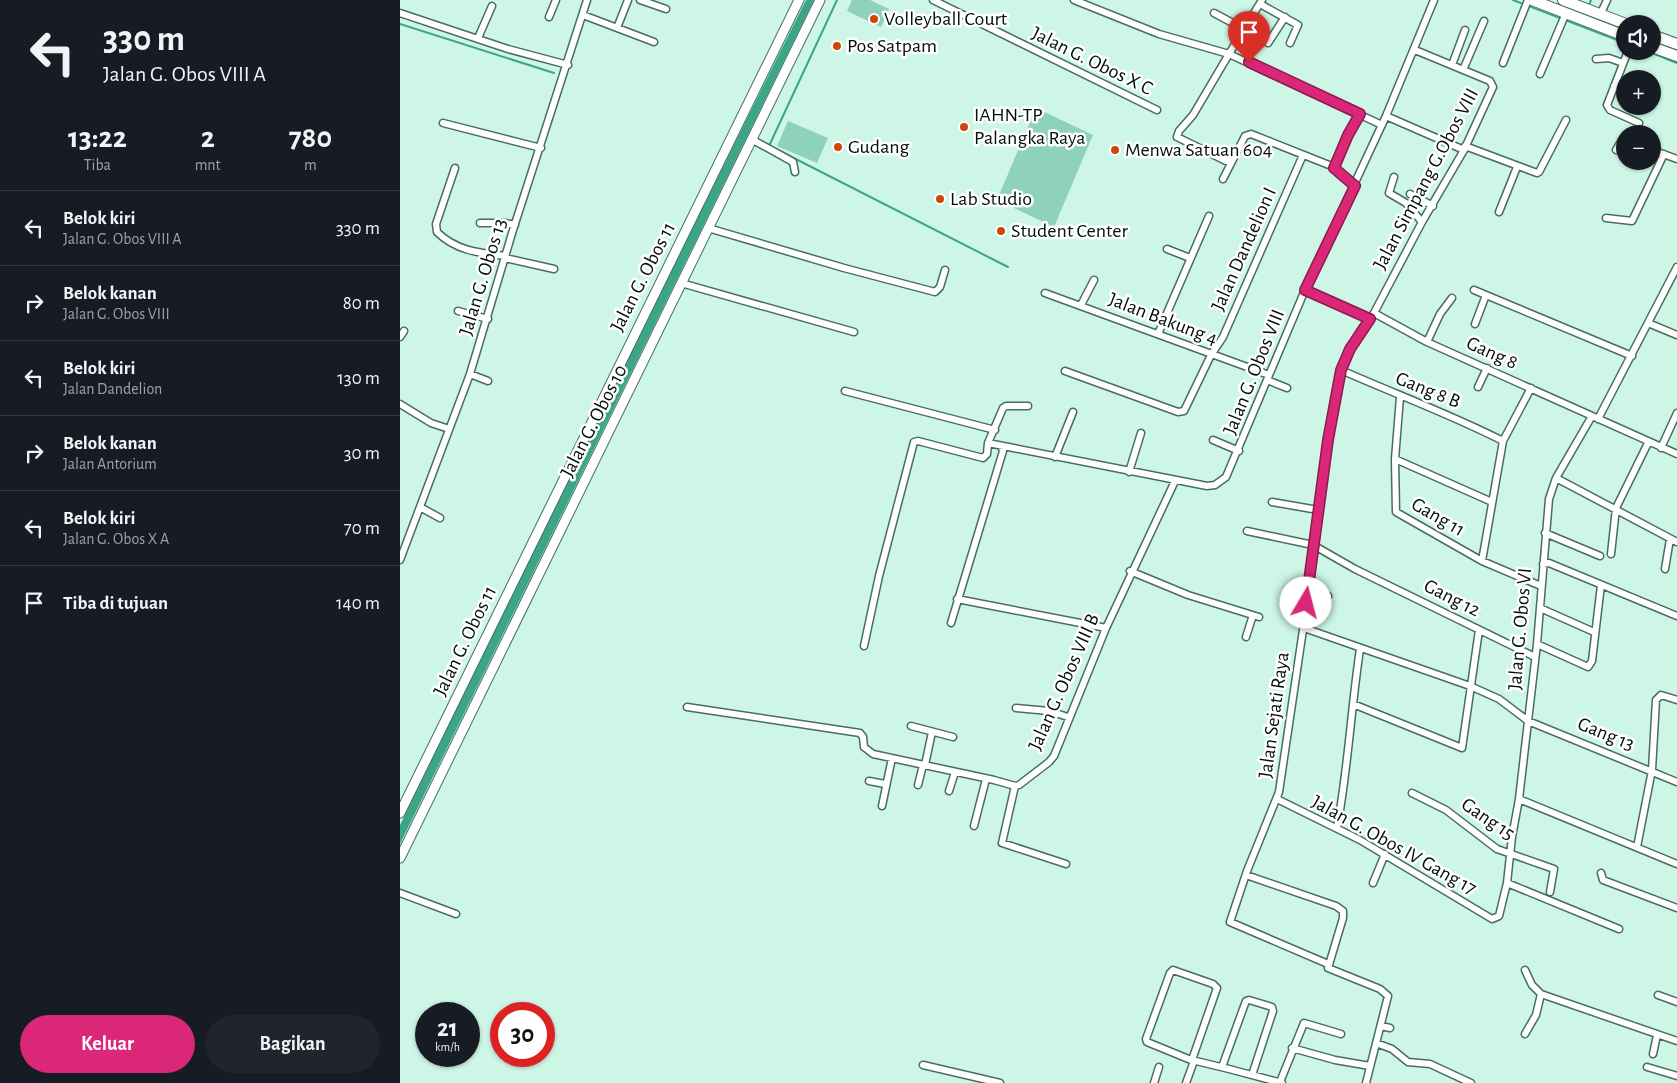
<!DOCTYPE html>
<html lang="id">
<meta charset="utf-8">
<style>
:root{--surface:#171b24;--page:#20242c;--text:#f1f3f6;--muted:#9ea1a6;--line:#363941;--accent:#db2777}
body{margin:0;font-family:"Alegreya Sans",sans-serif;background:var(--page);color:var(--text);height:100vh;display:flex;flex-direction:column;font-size:19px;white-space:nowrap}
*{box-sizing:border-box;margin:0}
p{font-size:16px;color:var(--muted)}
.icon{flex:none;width:28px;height:28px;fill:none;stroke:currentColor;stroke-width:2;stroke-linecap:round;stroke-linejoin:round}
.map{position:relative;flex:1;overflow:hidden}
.side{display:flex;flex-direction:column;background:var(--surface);width:400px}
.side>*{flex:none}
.top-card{background:#171b24;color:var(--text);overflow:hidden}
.controls{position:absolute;left:1216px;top:15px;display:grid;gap:10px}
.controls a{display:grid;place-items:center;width:45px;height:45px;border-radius:50%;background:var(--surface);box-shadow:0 1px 4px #0004;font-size:25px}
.speed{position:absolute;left:15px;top:1002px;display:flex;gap:10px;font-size:25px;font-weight:700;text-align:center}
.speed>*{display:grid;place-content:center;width:65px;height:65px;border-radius:50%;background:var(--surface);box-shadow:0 1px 4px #0004;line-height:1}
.speed small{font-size:12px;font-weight:400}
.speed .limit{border:8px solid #d22;background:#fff;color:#111}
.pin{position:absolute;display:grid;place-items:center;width:42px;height:42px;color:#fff;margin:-51px -21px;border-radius:50% 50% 50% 0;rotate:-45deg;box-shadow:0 0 5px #0007}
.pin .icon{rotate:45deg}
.me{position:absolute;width:55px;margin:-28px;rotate:8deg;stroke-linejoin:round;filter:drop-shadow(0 0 4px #0008)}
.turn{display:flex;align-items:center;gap:18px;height:105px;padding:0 20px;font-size:22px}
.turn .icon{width:65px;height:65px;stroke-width:2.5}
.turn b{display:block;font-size:35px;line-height:42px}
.eta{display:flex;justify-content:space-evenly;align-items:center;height:85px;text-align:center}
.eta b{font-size:30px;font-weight:700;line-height:35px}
.primary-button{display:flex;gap:10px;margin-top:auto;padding:10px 20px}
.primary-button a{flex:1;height:58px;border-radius:30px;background:var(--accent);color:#fff;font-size:20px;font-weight:700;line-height:58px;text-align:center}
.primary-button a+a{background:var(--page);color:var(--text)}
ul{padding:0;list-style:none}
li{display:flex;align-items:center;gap:15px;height:75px;padding:0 20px;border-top:1px solid var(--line)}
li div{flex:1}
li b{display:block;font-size:19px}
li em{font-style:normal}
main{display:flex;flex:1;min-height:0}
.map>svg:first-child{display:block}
.green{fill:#8ed2bb}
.water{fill:#3ba587}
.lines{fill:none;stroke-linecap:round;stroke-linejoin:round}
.stream{stroke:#3ba587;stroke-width:2}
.street-casing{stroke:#486d60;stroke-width:9}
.secondary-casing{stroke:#486d60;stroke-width:11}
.primary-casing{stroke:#486d60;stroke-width:12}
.street{stroke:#fff;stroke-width:6}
.secondary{stroke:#fff;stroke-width:9}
.primary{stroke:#fff;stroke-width:10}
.route-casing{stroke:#8e194d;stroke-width:12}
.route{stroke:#db2777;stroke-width:9}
.poi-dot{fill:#cd4709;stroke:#fff;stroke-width:2}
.labels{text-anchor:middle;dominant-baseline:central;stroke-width:5;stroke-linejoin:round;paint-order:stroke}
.poi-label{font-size:20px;fill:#020f0a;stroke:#fff;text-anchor:start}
.street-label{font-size:20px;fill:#020f0a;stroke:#fff}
</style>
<main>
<section class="side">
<div class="top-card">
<div class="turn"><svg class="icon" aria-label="left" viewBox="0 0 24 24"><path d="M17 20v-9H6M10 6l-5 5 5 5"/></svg><div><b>330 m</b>Jalan G. Obos VIII A</div></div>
</div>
<div class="eta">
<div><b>13:22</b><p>Tiba</p></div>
<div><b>2</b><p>mnt</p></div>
<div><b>780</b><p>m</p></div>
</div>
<ul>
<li><svg class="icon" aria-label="left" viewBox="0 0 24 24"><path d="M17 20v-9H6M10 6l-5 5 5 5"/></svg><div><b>Belok kiri</b><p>Jalan G. Obos VIII A</p></div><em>330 m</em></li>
<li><svg class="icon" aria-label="right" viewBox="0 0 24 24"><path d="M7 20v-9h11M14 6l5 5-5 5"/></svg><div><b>Belok kanan</b><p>Jalan G. Obos VIII</p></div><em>80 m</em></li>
<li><svg class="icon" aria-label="left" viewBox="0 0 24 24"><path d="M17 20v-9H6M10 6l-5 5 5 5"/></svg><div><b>Belok kiri</b><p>Jalan Dandelion</p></div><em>130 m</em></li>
<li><svg class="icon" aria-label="right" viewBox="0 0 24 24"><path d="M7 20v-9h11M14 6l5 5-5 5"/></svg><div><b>Belok kanan</b><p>Jalan Antorium</p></div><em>30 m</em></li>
<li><svg class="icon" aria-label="left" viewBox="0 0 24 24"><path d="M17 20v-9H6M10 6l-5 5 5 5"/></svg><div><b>Belok kiri</b><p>Jalan G. Obos X A</p></div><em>70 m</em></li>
<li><svg class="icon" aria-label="arrive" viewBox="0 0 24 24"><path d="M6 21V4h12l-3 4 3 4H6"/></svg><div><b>Tiba di tujuan</b></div><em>140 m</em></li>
</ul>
<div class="primary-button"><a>Keluar</a><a>Bagikan</a></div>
</section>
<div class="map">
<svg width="1277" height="1083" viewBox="0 0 1277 1083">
<rect width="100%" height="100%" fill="#cdf6e7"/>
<!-- green -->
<path class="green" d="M452 0H470L489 9 481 27 447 11Z
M636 108 693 135 654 227 597 200Z
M388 121 428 138 417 163 377 146Z"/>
<!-- water -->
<path class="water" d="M406 0H414L0 844V825L205 404Z"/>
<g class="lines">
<!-- stream -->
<path class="stream" d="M1113 0 1225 43
M1188 7 1191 0
M0 24 154 73
M1247 51 1277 63
M371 147 369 146 437 0
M380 151 608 267"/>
<!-- street casing -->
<g class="street-casing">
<path id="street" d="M240 0 266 9
M533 0 757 110
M674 0 759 34 829 54 793 115 779 131 777 137 826 161H832
M862 0 829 54 982 125
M860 4 898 25 890 43
M0 13 108 49 168 65
M814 13 844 29
M1201 13 1207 0
M183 15 254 42
M149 17 156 0
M217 28 228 0
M78 38 92 6
M868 43 885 17
M1228 51 1207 105 1210 110 1239 123
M1196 59 1209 58 1223 63
M1103 63 1128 0
M1052 65 1065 30
M1063 70 1084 21
M1140 74 1166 13
M1214 86 1225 91
M986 116 1064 150
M43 123 141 148
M353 140 393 162 395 172
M1065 146 1137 173 1139 172 1166 120
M1216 150 1222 140 1225 141
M1252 150 1277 159
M934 167 948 135 960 114
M55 168 36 224 37 232C56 251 80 253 105 256
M994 177 989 193 1006 203 1022 222
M823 179 845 136 851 134 934 167 955 186
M1010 194 1033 206
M1099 212 1117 167
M1206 218 1232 221 1264 154
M80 223H105L115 225
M308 228 444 268 535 292 540 287 545 270
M767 249 790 258
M105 258 154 269
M281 283 454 332
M905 290 970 319
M1074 290 1232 356
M645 293 869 375
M681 305 694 280
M58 311 88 319
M974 313 1027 342 1277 454
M1248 323 1277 335
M1075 324 1086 295
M758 334 809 216
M0 337 4 331
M1027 342 1040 314 1052 298
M941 370C995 394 1050 414 1103 441
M665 371 778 412 784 411 811 355 823 337 903 155
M70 374 88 381
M867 380 887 388
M1078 387 1087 368
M445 391 595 430
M1000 397 995 459 996 512 1082 561 1141 586
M0 404 31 423 49 429
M1198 419 1277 267
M813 440 839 451
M588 443 807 486 815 485 826 477 905 290 986 116 1034 0
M1261 448 1277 413
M655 457 673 412
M995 459 1092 502
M729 472 741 433
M1156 478 1277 542
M872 502 918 510
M20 507 40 518
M847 531 913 545 955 569 1135 657
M1145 533 1200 556
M1211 554 1216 508 1248 443
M0 560 70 374 113 230 187 0
M1082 561 1103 441 1131 388
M1143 564 1149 563 1277 616
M1265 569 1270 539
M730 571 788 595 859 617
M909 589 928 596
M557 599 706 628
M1140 608 1194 632
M551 623 603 451 601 446
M904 628 1070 686 1099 699 1128 721 1277 782
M846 637 853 615
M1137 644 1188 667 1192 661 1201 585
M464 646 479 576 514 442 518 441 583 458 587 454 588 443 603 408 606 406H628
M953 704 1062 748 1079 630
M287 707 460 733 463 737 464 747 473 754 594 780 615 786 619 785 649 762 654 756 706 628 775 481
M616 708 649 711 668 717
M511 726 553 737
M525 765 532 732
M469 781 485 784
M518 785 523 765
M615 786 602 843 666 864
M549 791 555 772
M1012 793 1046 810 1097 849 1154 869 1150 892
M877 799 960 840 1092 919 1099 916 1107 883 1112 837 1119 799 1137 644 1149 499 1156 478 1192 416
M1119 799 1277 864
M482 806 492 758
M574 826 586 779
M937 828C948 769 951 709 960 649
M1237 847 1252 770 1256 700 1261 695 1277 700
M1201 873 1203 880 1277 908
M846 875 936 906 943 911V918L928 968 980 989 988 996 966 1083
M973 883 985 854
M1107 883 1219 929
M0 893 56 914
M928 964 830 922 847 871 879 792 909 589 928 441 942 365 961 330 974 313 1022 222 1064 150 1093 87 1090 81 1015 50
M1125 970 1132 985 1141 994 1277 1041
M1258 995 1277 1002
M981 1026 990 1028
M1125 1034 1136 1015 1141 994
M976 1043 992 1049 1008 1062 1030 1064 1071 1083
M892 1048 935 1060 970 1066
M1253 1054 1257 1035
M792 1060 817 988 813 984 773 970 770 973 746 1039 747 1042 791 1060H792L829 1069 882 1083
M523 1065 600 1083
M822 1067 843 1009 846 1001 849 1000 872 1007 873 1011 852 1075
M1247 1067 1277 1076
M880 1082 904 1023 941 1034
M754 1083 759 1067
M786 1083 794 1061"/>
</g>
<!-- secondary casing -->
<g class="secondary-casing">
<path id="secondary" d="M0 813 399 0
M0 858 420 0"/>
</g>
<!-- primary casing -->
<g class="primary-casing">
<path id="primary" d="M1132 0 1225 36
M1163 0 1226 24
M1252 35 1277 44
M1252 47 1277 56"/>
</g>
<!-- street -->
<use href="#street" class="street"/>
<!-- secondary -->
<use href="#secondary" class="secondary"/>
<!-- primary -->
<use href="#primary" class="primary"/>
</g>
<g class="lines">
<!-- route casing -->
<g class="route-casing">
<path id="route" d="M849 62 960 114 948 135 934 168 955 186 905 290 970 319 950 349 941 370 928 440 906 603"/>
</g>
<!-- route -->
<use href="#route" class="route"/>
</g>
<!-- markers -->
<g class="poi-dot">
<circle cx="474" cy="19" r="5"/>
<circle cx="437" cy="46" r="5"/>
<circle cx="564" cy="127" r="5"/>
<circle cx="438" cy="147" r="5"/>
<circle cx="715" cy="150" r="5"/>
<circle cx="540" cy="199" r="5"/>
<circle cx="601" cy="231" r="5"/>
</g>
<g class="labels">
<!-- poi labels -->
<g class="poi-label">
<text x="484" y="19">Volleyball Court</text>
<text x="447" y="46">Pos Satpam</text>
<text x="574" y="115">IAHN-TP<tspan x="574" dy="23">Palangka Raya</tspan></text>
<text x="448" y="147">Gudang</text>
<text x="725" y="150">Menwa Satuan 604</text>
<text x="550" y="199">Lab Studio</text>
<text x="611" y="231">Student Center</text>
</g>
<!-- street labels -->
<g class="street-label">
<text transform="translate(692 61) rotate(26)">Jalan G. Obos X C</text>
<text transform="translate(1026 179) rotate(-62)">Jalan Simpang G.Obos VIII</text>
<text transform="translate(844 249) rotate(-66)">Jalan Dandelion I</text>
<text transform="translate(83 277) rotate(-73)">Jalan G. Obos 13</text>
<text transform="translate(243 277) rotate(-63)">Jalan G. Obos 11</text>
<text transform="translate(763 319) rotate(21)">Jalan Bakung 4</text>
<text transform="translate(1092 353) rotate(24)">Gang 8</text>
<text transform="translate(854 372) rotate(-68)">Jalan G. Obos VIII</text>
<text transform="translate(1028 390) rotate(22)">Gang 8 B</text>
<text transform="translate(194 421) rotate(-63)">Jalan G. Obos 10</text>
<text transform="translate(1038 517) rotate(30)">Gang 11</text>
<text transform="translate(1052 598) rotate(27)">Gang 12</text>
<text transform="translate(1120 629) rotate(-85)">Jalan G. Obos VI</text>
<text transform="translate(65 641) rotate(-64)">Jalan G. Obos 11</text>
<text transform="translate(664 682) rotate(-66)">Jalan G. Obos VIII B</text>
<text transform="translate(874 715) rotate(-82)">Jalan Sejati Raya</text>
<text transform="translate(1206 734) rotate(22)">Gang 13</text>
<text transform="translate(1088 819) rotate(34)">Gang 15</text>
<text transform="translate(994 845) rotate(29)">Jalan G. Obos IV Gang 17</text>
</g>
</g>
</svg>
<div class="controls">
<a><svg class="icon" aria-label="sound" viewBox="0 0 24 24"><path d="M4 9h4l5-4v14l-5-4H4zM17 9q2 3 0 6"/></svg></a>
<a>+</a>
<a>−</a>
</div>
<div class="speed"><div>21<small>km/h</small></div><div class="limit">30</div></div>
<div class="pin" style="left:849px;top:62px;background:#d93025"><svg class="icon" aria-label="arrive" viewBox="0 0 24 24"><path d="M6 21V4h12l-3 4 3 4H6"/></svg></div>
<svg class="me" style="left:906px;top:603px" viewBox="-20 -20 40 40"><circle r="19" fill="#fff"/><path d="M0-13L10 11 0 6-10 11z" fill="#db2777"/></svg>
</div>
</main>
